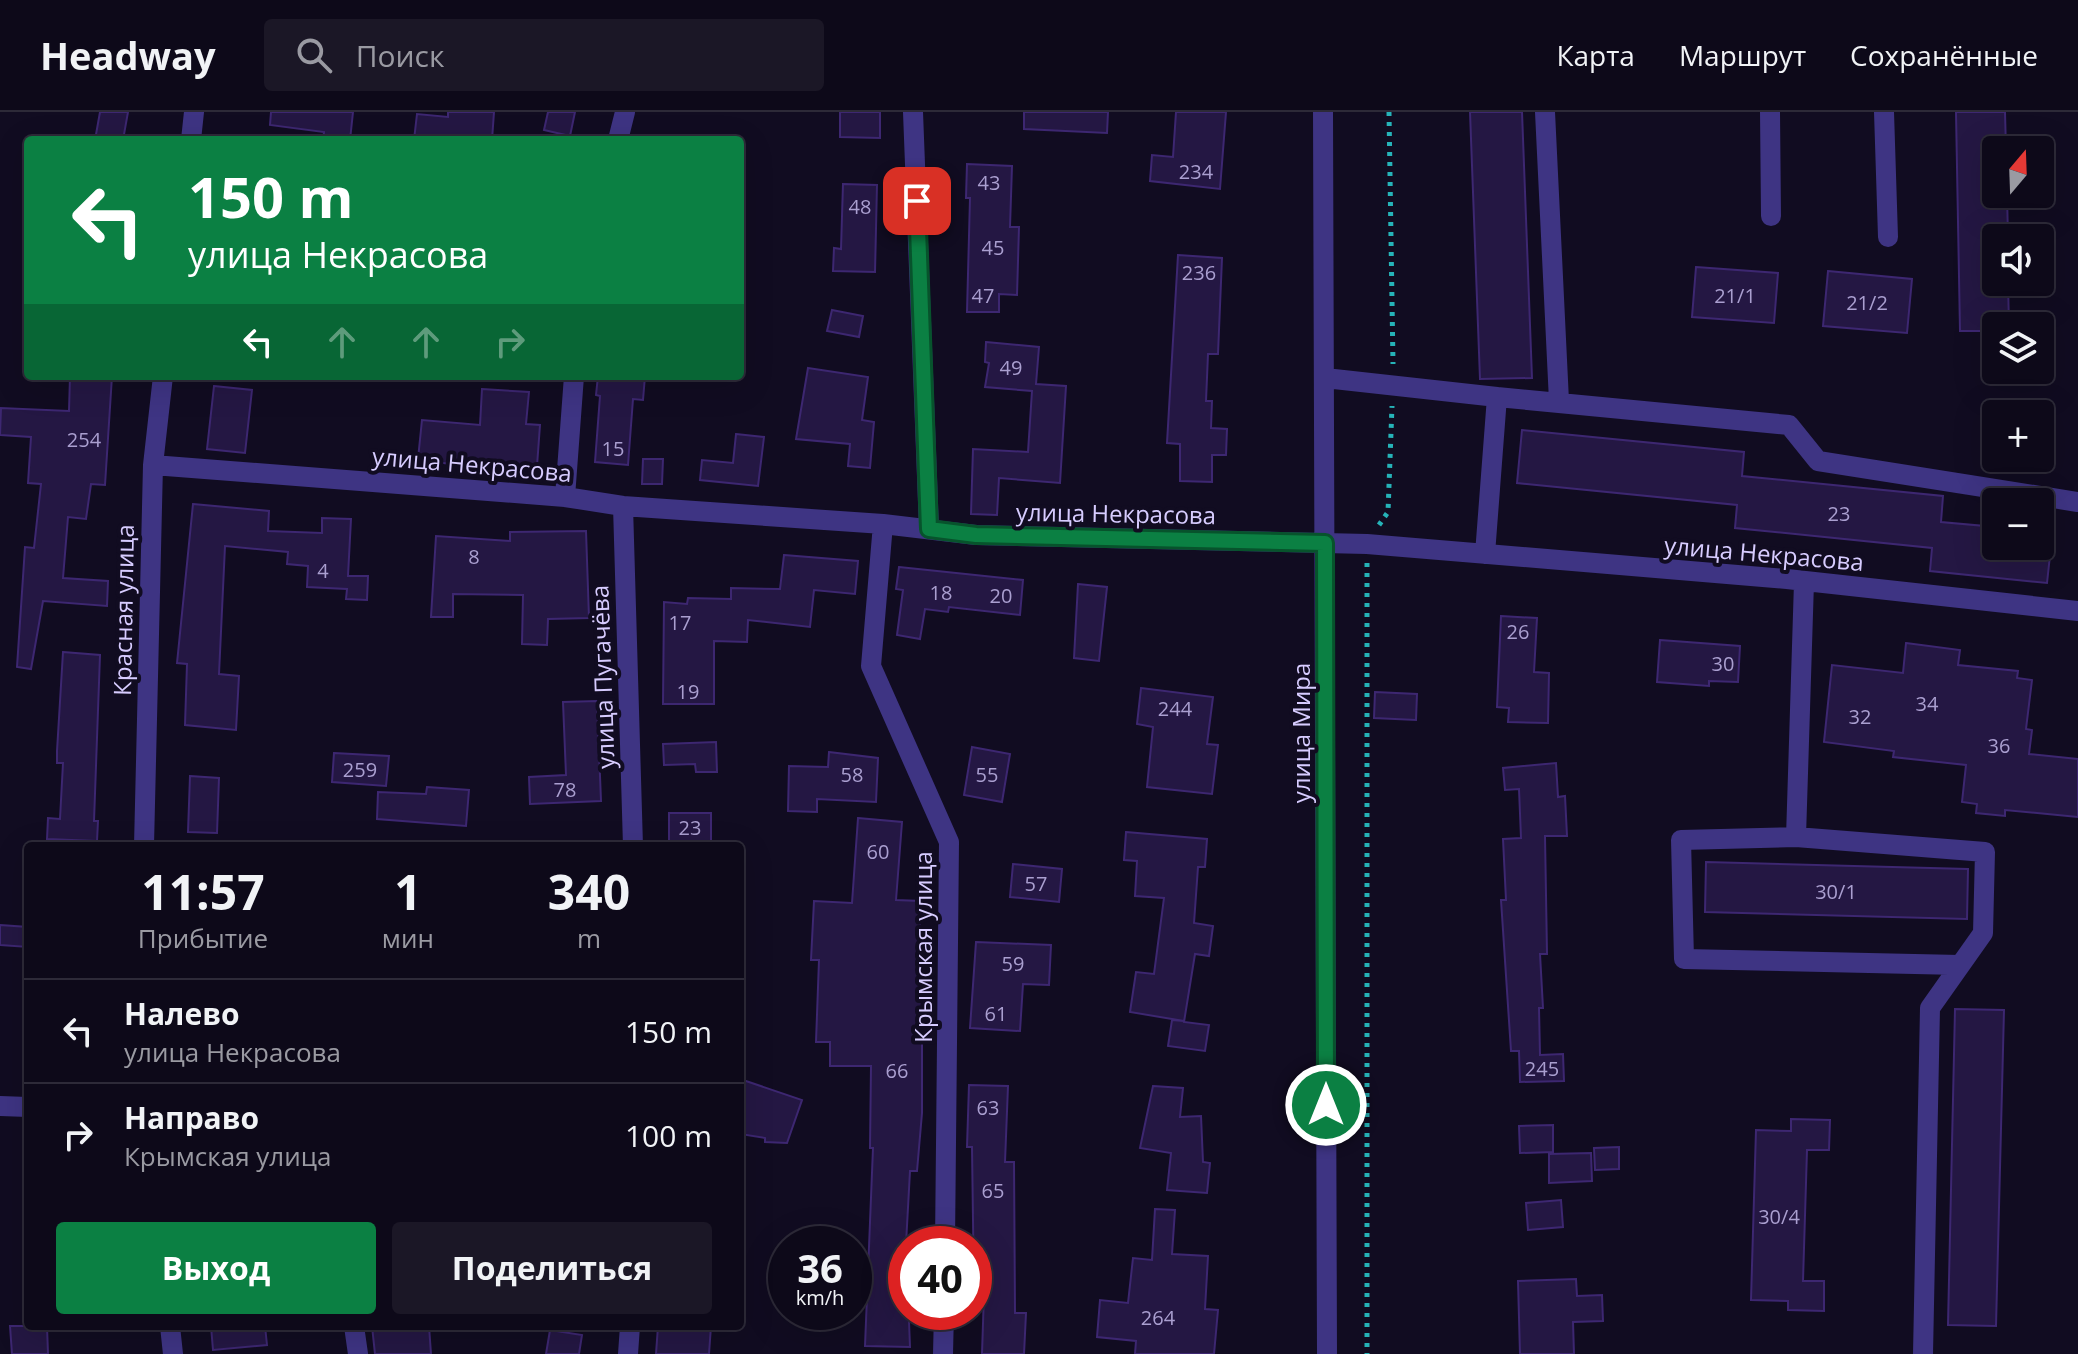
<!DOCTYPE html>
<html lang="ru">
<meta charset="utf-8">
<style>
:root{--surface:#0d0919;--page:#1b1726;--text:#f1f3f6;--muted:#9a9aa2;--line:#2d2a38;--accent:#0b8043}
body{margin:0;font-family:"Open Sans",sans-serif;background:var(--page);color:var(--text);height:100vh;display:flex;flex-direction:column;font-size:30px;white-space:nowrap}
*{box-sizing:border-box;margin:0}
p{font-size:26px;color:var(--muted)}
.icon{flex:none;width:44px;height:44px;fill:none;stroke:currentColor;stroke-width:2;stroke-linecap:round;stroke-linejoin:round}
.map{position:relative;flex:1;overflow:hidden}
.drawer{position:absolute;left:24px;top:730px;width:720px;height:488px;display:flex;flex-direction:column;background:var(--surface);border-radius:8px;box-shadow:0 8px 32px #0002,0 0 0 2px var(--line)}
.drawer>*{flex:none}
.guide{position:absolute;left:24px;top:24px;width:720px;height:244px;border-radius:8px;box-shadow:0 8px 32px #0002,0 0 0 2px var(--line);background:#0b8043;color:#fff;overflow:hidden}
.needle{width:52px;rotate:19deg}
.controls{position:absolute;left:1982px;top:24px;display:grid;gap:16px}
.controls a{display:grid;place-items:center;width:72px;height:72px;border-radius:8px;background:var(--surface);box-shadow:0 8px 32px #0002,0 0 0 2px var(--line);font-size:40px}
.speed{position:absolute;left:768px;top:1114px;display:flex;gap:16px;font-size:40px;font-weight:700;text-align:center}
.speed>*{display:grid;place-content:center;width:104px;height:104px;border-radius:50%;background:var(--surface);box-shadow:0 8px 32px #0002,0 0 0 2px var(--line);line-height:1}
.speed small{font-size:20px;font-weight:400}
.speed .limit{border:12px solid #d22;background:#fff;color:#111}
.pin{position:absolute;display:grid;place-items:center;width:68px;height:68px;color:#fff;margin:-34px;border-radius:16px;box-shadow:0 4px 12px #0006}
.me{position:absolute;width:88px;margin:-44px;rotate:0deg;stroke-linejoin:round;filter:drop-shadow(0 0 6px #0008)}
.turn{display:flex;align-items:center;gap:28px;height:168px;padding:0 32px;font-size:36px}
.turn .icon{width:104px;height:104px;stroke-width:2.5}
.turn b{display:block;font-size:56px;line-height:68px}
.lanes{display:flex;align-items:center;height:76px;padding:0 32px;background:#0003;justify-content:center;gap:40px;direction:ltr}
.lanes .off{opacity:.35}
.eta{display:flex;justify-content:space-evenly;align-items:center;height:136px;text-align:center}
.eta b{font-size:48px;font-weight:700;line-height:56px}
.button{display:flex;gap:16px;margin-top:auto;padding:16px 32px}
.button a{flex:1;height:92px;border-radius:8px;background:var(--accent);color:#fff;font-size:32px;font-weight:700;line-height:92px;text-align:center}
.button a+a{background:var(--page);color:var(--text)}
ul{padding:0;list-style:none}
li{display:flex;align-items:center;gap:24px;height:104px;padding:0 32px;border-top:2px solid var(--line)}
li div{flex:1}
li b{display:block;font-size:30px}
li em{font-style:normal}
header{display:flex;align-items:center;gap:48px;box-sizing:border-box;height:112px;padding:0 40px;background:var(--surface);border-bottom:2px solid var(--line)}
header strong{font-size:38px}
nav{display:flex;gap:44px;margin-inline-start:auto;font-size:28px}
.search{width:560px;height:72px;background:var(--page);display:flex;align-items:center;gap:20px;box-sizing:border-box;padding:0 28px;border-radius:8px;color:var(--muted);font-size:30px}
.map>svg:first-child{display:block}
.building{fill:#241743;stroke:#3d2771;stroke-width:2}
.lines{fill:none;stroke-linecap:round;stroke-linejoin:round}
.path{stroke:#26b3b8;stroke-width:5;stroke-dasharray:4 6;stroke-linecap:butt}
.minor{stroke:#3e3483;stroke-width:20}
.route-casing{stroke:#07532c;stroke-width:20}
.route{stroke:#0b8043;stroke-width:14}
.labels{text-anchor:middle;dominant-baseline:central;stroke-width:8;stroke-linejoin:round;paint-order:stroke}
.number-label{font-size:20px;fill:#aa9fd0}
.street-label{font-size:24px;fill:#d7ccff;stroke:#110c21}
</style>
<header>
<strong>Headway</strong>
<div class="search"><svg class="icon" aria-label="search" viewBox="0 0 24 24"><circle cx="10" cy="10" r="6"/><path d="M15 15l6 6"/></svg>Поиск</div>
<nav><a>Карта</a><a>Маршрут</a><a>Сохранённые</a></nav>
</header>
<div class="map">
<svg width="2078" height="1242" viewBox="0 0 2078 1242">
<rect width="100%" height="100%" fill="#110c21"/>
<!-- building -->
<path class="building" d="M100 0H128L123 28H95Z
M271 0H353L350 28H323L324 20 270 13Z
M448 0H494L492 28H414L417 2 448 5Z
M548 0H575L570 24 544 18Z
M840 0H880V26L840 25Z
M1024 0H1108L1107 21 1024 17Z
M1176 0H1226L1220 77 1150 69 1152 43 1173 45Z
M1470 0H1522L1532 266 1480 267Z
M1956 0H2005L2006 38H1996V82H2007L2008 126H1996V170H2008L2009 214H1996V219H1960Z
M967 52 1012 54 1010 115H1019L1017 183 999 182V200H967L970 86H966Z
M843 72 877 73 875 160 833 159 834 136 841 137Z
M1178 143 1222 146 1218 242H1208L1206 289H1212L1211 316 1227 317 1226 343H1212V370L1180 369V332L1167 331Z
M1696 155 1778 161 1774 211 1692 205Z
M1828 159 1912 167 1907 221 1823 214Z
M832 198 863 204 859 225 827 219Z
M986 230 1039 235 1036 272 1066 274 1060 371 999 366 997 403 971 402 973 337 1028 340 1032 279 985 275 989 251 985 250Z
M808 256 868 265 862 308 874 310 870 356 848 354 850 332 796 327Z
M70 264H112L105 373 91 372 86 407 68 405 63 466 108 469 107 494 43 489 31 557 17 555 25 435 34 436 41 372 28 371 31 325 0 323 1 296 69 299Z
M598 264H645L643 288 633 287 628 353 595 350 600 284 596 283Z
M214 274 252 278 245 341 207 337Z
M482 277 529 280 526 312 540 313 537 354 476 348 475 356 418 347 422 308 480 313Z
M1522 318 1744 340 1742 364 1943 384 1941 410 1996 415V434H2051L2047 471 1930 459 1932 436 1735 416 1737 393 1517 371Z
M736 322 764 325 758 374 700 368 702 348 733 351Z
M643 347H663L662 372H642Z
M193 392 269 399 268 419 322 421V406L351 407 348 464H368L367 488 346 487 347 477 307 475 308 454 287 452 288 440 225 434 219 562 239 564 236 618 185 613 187 552 177 551Z
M586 419 589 506 548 507 547 533 522 532 523 483 453 482V505H431L436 424 510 429V420Z
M784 443 858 449 855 482 814 478 810 515 748 508 747 530 714 529V592H663L664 490 687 492 688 486 731 487V476L780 477Z
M899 455 1023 468 1020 503 949 495 948 500 925 497 920 527 897 523 903 478 896 477Z
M1078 472 1107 475 1099 549 1074 546Z
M1501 504 1537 506 1534 560 1549 561 1548 611 1508 610 1509 596 1497 595Z
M1660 528 1740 534 1738 570 1709 569V574L1657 570Z
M1906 531 1960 538 1958 553 2018 559 2017 566 2032 568 2026 617 2032 618 2029 642 2078 647V705L2005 698V704L1976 701 1977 692 1962 690 1966 653 1893 645 1894 639 1824 630 1832 553 1903 561Z
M63 540 100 543 94 709H98L97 729 47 727 48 706 60 707 63 651H57V639Z
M1141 576 1213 585 1207 632 1218 633 1212 682 1147 675 1153 615 1137 612Z
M1375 580 1417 582 1416 608 1374 606Z
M597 589 601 689 530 692 529 665 566 663 563 590Z
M716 630 717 660H696L695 652 664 653 663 632Z
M972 635 1010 642 1002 690 964 683Z
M829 640 878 646 876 690 817 687V700L788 699 789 654 828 655Z
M334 641 389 644 386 674 332 670Z
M1556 651 1558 685 1565 684 1567 724H1545L1547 842H1540L1543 896H1539L1540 943 1563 942 1564 969 1520 970 1519 939H1511L1501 788H1506L1503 727 1521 726 1519 677 1505 678 1503 656Z
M190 664 219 666 217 721 188 720Z
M427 675 469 678 466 714 377 707 378 680 426 682Z
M669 701H711V729H669Z
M858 706 902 710 896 788 921 789 917 861H922V1001L917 1059H910L906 1132 910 1235 865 1234 873 1036H870L871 954H830V930H816L819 848H811L814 789 852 791Z
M1126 720 1207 727 1205 755H1198L1194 811 1213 814 1209 844 1195 842 1184 910 1209 913 1205 939 1168 934 1172 908 1184 909 1130 900 1136 860 1154 862 1164 786 1135 784 1137 749 1124 748Z
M1706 750 1968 757 1967 807 1705 800Z
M1013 752 1062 757 1059 790 1010 785Z
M0 813 28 815V835L0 833Z
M976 830 1051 833 1049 873 1023 872 1020 919 970 916Z
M1955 897 2004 898 1996 1214 1948 1213Z
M740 967 802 988 787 1031 765 1030V1026L740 1022Z
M969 973 1008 974 1005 1050H1014L1015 1201H1026L1024 1242H982L984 1181H974L972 1035H967Z
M1153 974 1183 976 1180 1005 1201 1004 1203 1050 1210 1051 1207 1081 1167 1078 1171 1041 1140 1036Z
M1791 1007 1830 1008 1829 1038H1807L1803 1169H1824V1199L1788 1198V1189L1751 1188 1756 1018 1791 1019Z
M1553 1013V1040L1520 1041 1519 1014Z
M1619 1035V1057L1595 1058 1594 1036Z
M1591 1041 1592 1069 1549 1071V1042Z
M1561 1088 1563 1115 1528 1118 1526 1091Z
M1155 1097 1175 1098 1172 1142 1208 1144 1205 1197 1218 1198 1214 1242H1135L1136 1229 1097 1225 1100 1188 1128 1191 1133 1146 1152 1148Z
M1576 1167 1577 1184 1602 1183 1603 1209 1573 1210 1574 1242H1520L1518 1169Z
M10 1214H47L48 1242H12Z
M211 1214H265L267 1233 213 1238Z
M372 1214H429L431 1242H375Z
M658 1214H711L709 1242H656Z
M550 1218 582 1223 579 1242H546Z"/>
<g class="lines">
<!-- path -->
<path class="path" d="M1389 0 1393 252
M1379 413 1388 400 1392 294
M1367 451V1242"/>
<!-- minor -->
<path class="minor" d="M913 0 929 417
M1323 0 1327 1242
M1545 0 1559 289
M1770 0 1771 104
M1884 0 1888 125
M191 28 194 0
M618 28 625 0
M1325 266 1497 285 1485 442
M1497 285 1789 313 1818 349 2078 390
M153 353 565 385 623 394 883 412 976 423 1367 432 1787 467 2078 499
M565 385 574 264
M623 394 633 734
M883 412 871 554 949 730 945 1132
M1804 470 1796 725 1985 740 1983 821 1930 896 1923 1242
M1796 725 1681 728 1684 847 1960 853
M144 734 153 353 163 264
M0 994 28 995
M170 1214 173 1242
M354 1214 358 1242
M628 1242 630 1214
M943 1242 944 1200"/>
</g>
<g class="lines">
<!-- route casing -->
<g class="route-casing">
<path id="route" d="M917 89 929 417 976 423 1325 431 1326 993"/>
</g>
<!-- route -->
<use href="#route" class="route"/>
</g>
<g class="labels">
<!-- number labels -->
<g class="number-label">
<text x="1196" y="59">234</text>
<text x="989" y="70">43</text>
<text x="860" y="94">48</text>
<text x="993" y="135">45</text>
<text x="1199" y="160">236</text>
<text x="983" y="183">47</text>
<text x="1735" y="183">21/1</text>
<text x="1867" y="190">21/2</text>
<text x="1011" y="255">49</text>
<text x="84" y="327">254</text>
<text x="613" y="336">15</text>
<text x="1839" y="401">23</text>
<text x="474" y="444">8</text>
<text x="323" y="458">4</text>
<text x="941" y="480">18</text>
<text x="1001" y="483">20</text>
<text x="680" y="510">17</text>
<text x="1518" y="519">26</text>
<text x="1723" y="551">30</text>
<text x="688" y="579">19</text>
<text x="1927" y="591">34</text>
<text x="1175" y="596">244</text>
<text x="1860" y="604">32</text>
<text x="1999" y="633">36</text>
<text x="360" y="657">259</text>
<text x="852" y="662">58</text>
<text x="987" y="662">55</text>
<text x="565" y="677">78</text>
<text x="690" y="715">23</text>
<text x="878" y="739">60</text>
<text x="1036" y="771">57</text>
<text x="1836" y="779">30/1</text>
<text x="1013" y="851">59</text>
<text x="996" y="901">61</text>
<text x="1542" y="956">245</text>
<text x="897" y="958">66</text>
<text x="988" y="995">63</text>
<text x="993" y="1078">65</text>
<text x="1779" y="1104">30/4</text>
<text x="1158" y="1205">264</text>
</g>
<!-- street labels -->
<g class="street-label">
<text transform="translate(472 352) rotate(5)">улица Некрасова</text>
<text transform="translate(1116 401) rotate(1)">улица Некрасова</text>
<text transform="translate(1764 441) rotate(5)">улица Некрасова</text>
<text transform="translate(123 498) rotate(-89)">Красная улица</text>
<text transform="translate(602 565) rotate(-92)">улица Пугачёва</text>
<text transform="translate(1300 621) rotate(-90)">улица Мира</text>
<text transform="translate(922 835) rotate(-90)">Крымская улица</text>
</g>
</g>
</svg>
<div class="controls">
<a><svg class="needle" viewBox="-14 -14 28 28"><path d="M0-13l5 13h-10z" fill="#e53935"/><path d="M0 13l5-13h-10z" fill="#9a9aa2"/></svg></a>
<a><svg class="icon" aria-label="sound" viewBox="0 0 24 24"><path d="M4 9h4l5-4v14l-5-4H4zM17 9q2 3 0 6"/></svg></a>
<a><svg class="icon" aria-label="layers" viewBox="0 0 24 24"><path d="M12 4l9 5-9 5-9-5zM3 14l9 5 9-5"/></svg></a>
<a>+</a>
<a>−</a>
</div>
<div class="speed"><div>36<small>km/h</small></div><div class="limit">40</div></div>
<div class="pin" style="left:917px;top:89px;background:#d93025"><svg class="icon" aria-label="arrive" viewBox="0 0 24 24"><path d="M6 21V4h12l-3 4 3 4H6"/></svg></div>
<svg class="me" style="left:1326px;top:993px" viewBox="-20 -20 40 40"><circle r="17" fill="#0b8043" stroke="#fff" stroke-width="3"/><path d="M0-11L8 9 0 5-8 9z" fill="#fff"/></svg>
<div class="guide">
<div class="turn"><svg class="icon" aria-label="left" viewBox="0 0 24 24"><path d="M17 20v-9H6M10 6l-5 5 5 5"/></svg><div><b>150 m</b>улица Некрасова</div></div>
<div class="lanes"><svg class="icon" aria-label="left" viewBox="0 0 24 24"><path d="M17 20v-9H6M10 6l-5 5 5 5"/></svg><svg class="icon off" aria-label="ahead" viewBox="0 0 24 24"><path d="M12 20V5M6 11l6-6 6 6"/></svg><svg class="icon off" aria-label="ahead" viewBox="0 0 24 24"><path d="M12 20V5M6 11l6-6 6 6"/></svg><svg class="icon off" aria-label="right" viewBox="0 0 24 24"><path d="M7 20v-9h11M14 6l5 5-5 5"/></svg></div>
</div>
<section class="drawer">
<div class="eta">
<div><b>11:57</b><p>Прибытие</p></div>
<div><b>1</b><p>мин</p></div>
<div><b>340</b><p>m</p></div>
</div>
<ul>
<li><svg class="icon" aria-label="left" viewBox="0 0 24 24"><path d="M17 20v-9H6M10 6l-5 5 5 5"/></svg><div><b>Налево</b><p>улица Некрасова</p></div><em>150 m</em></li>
<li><svg class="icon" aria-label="right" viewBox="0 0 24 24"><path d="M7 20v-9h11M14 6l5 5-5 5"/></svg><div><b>Направо</b><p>Крымская улица</p></div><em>100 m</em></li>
</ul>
<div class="button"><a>Выход</a><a>Поделиться</a></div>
</section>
</div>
